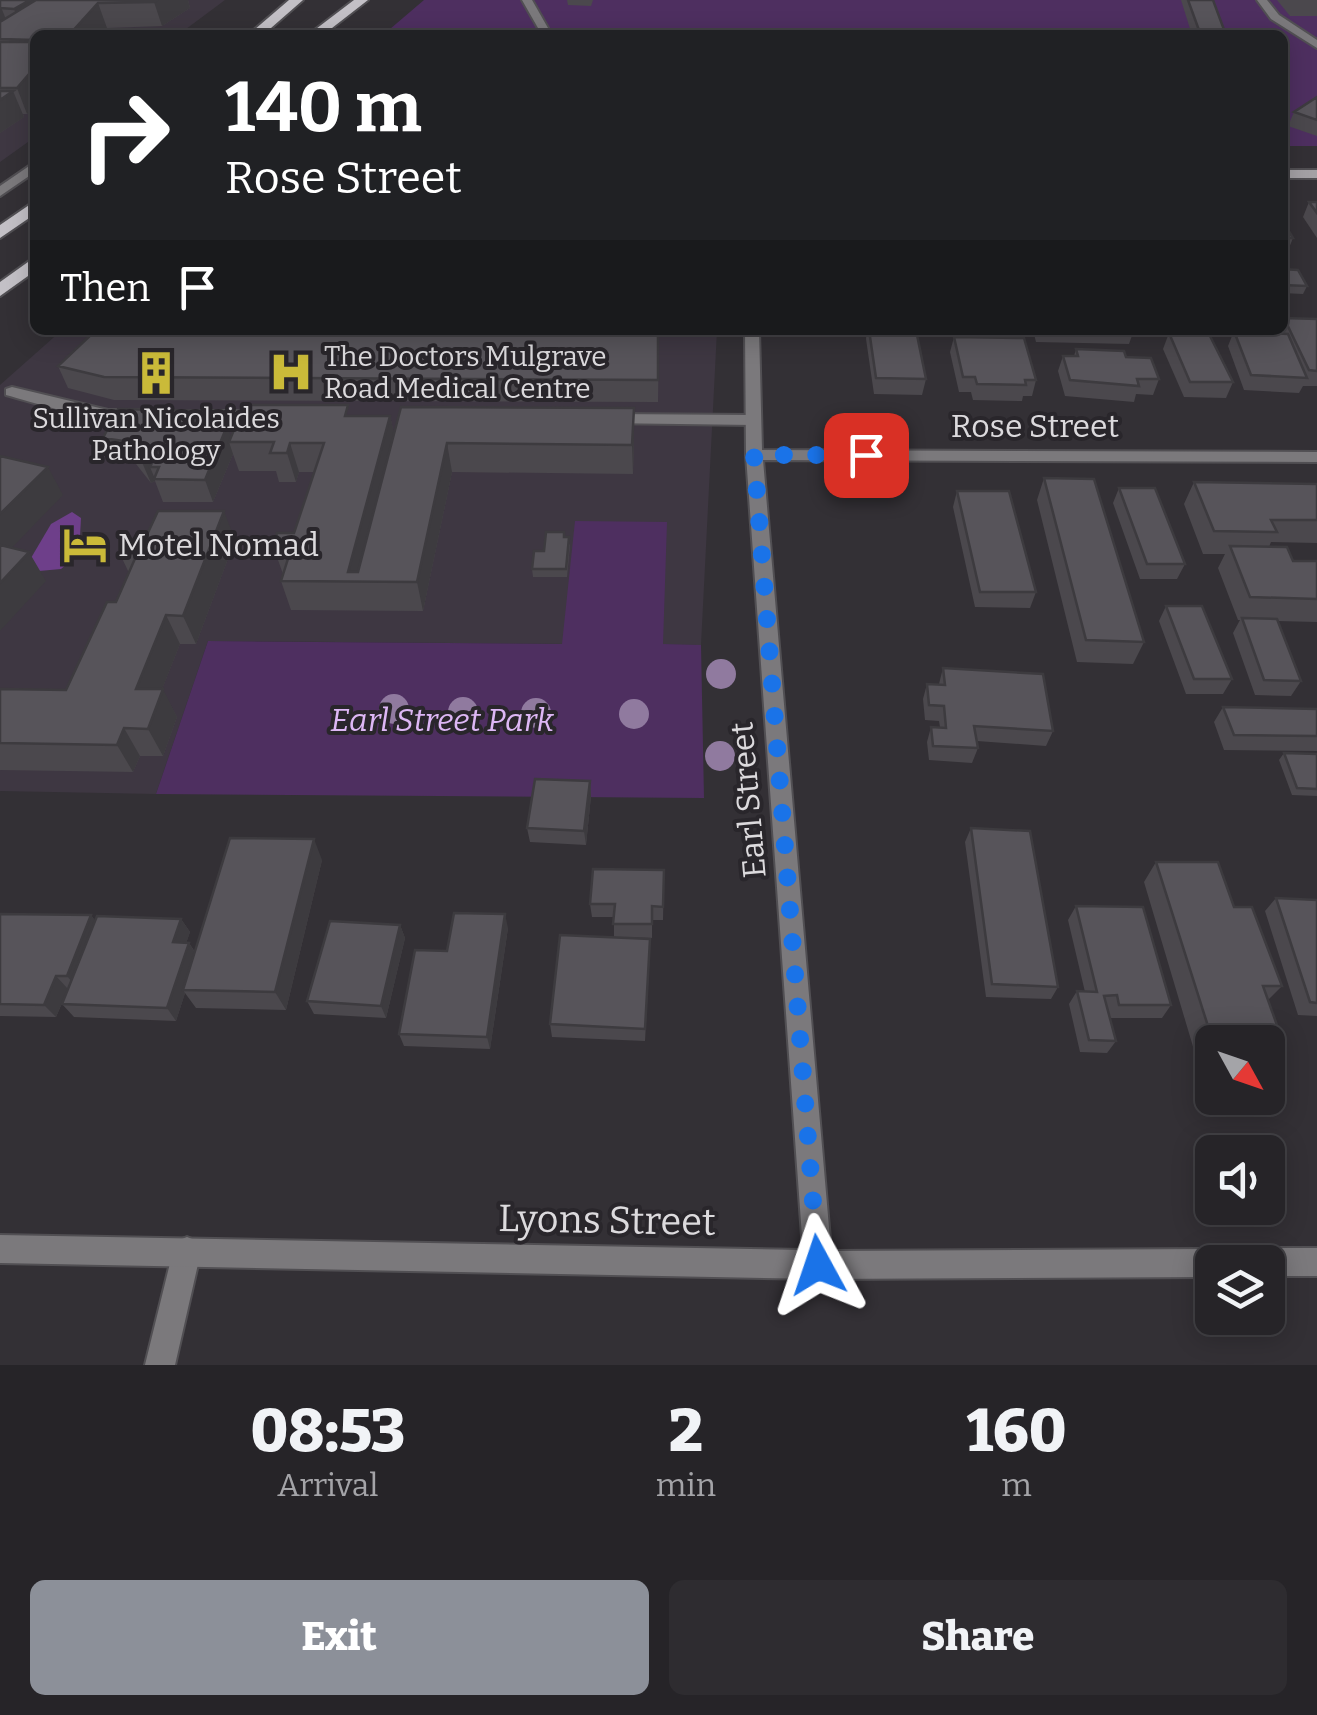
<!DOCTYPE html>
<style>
:root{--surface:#262428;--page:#2e2c30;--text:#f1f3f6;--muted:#a4a4a8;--line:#424145;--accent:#8c9099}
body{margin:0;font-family:Bitter,serif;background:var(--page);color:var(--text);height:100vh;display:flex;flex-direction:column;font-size:38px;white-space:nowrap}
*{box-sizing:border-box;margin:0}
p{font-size:32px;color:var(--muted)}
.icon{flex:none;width:55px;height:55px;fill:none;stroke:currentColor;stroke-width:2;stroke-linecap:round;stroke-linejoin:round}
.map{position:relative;height:1365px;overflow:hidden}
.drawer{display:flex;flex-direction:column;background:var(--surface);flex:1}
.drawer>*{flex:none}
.banner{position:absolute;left:30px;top:30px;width:1258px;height:305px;border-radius:15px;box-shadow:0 5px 25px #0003,0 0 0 2px var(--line);background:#202124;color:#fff;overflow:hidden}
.needle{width:65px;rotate:130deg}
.buttons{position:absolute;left:1195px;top:1025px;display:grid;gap:20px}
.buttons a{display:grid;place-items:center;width:90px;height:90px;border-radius:15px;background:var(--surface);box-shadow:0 5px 25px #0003,0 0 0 2px var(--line);font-size:50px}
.pin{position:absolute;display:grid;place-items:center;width:85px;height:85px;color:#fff;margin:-42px;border-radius:20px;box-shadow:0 5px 15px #0006}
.me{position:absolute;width:110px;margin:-55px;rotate:355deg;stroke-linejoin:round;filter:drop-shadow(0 0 8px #0008)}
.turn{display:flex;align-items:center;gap:35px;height:210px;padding:0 30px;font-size:45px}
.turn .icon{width:130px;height:130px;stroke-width:2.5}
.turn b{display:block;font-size:70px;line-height:85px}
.then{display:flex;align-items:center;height:95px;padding:0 30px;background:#0003;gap:20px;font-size:38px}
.eta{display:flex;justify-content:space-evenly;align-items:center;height:170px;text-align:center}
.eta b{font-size:60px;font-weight:800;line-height:70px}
.action{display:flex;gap:20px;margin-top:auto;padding:20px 30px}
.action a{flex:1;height:115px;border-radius:15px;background:var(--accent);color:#fff;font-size:40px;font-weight:800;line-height:115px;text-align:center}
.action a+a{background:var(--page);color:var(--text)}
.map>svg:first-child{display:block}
.built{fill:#3e3742}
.green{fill:#4e2f60}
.water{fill:#6e3f8a}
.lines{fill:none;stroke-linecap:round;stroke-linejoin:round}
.lane-casing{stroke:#514f53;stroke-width:4}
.street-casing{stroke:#514f53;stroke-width:4}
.secondary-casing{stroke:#514f53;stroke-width:4}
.primary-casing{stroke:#514f53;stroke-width:4}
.lane{fill:#7b797c;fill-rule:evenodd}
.street{fill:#7b797c;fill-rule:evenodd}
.secondary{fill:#a4a1a5;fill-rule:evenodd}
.primary{fill:#c3c0c6;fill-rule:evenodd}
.tree{fill:#907a9f}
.wall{fill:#4b484d}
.shaded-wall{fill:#3d3b3f}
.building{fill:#57545a;stroke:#3d3b3f;stroke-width:2.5}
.route{stroke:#1a73e8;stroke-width:18;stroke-dasharray:0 32.4}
.labels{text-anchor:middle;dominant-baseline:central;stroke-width:8;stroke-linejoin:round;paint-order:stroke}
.far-poi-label{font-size:28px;fill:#dcdadd;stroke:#29262b;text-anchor:start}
.street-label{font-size:32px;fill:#dcdadd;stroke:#29262b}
.poi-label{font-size:32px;fill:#dcdadd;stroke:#29262b;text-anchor:start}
.park-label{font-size:32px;font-style:italic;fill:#ddb7f5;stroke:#29262b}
.near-street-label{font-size:38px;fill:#dcdadd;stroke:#29262b}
</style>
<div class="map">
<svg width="1317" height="1365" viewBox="0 0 1317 1365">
<rect width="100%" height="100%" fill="#333035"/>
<!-- built -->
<path class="built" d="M0 0H225L178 35H35V137L0 162Z
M62 330H717L701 645 208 641 156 794 0 791V385Z"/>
<!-- green -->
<path class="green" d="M424 0H1317V146H1283L1282 35H383Z
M575 521 667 522 663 644 701 645 704 798 156 794 208 641 562 644Z"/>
<!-- water -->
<path class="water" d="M72 512 81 518 79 554 61 569 39 571 31 558 51 524Z"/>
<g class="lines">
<!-- lane casing -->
<g class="lane-casing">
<path id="lane" d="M522 0H532L552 35H542Z
M1257 0H1267L1279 15 1317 40V48L1271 19Z
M35 162V172L0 196V186Z
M12 387 108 410H141L149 415C124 433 37 403 6 395V389Z
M190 411H266L274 416 266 421 184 420V412Z
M610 414 753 415 761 420 753 425 604 423 602 419Z
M187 1237 197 1241 201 1251 175 1365H145L173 1251 177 1241Z"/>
</g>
<!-- street casing -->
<g class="street-casing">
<path id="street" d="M745 330H759L762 450 1317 452V462L763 460 831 1251 1212 1249 1222 1253 1226 1262H1212V1277L818 1279 0 1263V1235L803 1250 746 455Z
M1244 1248H1317V1276H1268V1262H1230L1234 1252Z"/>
</g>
<!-- secondary casing -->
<g class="secondary-casing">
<path id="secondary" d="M1282 170H1317V178H1282Z"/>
</g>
<!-- primary casing -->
<g class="primary-casing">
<path id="primary" d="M289 0H303L263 35H248Z
M354 0H368L323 35H308Z
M35 201V214L0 238V225Z
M35 257V271L0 296V282Z"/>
</g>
<!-- lane -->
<use href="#lane" class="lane"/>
<!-- street -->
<use href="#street" class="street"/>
<!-- secondary -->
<use href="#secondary" class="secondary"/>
<!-- primary -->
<use href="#primary" class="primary"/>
</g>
<!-- trees -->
<g class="tree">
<circle cx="721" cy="674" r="15"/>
<circle cx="394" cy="709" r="15"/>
<circle cx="463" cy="712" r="15"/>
<circle cx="536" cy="713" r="15"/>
<circle cx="634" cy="714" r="15"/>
<circle cx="720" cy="756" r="15"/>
</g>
<!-- wall -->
<path class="wall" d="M0 0H188L190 8 162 26 107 28 35 35V105L27 114H23L24 117 0 133Z
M567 0H593L591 6 568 5Z
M1181 0H1213L1226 35H1192Z
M1277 0H1317V16H1290Z
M1317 97V136L1288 126 1294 112Z
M1309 202H1317V238L1303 217Z
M1282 220 1293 238 1287 253H1282Z
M1282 269 1307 286 1303 294 1282 293Z
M1284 318 1317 319V386H1303L1299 393 1244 390 1228 346 1234 331 1277 333 1278 330H1282Z
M659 330 658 402 114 400 68 388 58 366Z
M867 330H916L926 379 922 395 874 394 866 339Z
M1033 330H1134L1129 344 1036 342Z
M1169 333 1233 382 1226 398 1184 397 1163 349Z
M954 337 1036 380 1032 396H1023L1022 401 973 400 971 392H959L950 352Z
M1076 349 1126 357 1159 379 1153 395 1136 394 1134 402 1065 396 1058 371 1063 356H1074Z
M351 416H390L394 434 634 437 633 474 452 472 423 611 291 610 281 581 283 574 273 546 294 533 314 472H299L296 482H279L276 471H239L233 454 213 502H163L155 481 151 483 136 464 113 460 103 438 231 437Z
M1044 478 1144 642 1133 664 1077 662 1037 500Z
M1194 482 1317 484V543L1271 542 1269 547 1293 561H1317V622L1277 621 1301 681 1291 696 1255 695 1233 633 1240 620H1238L1218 568 1225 554H1203L1184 504Z
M1119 488 1185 564 1177 579H1140L1113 503Z
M957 491 1036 592 1030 608 975 607 953 507Z
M564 537 570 545 567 577H533L532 569 544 551Z
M235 540 196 644H180L162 689 177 717 163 756H140L133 772 0 770V689L66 690 116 602 129 573 120 554Z
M1166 606 1232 679 1223 694H1186L1159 621Z
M943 668 1053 731 1046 746 977 741 978 748 972 763 929 760 927 742 931 727H940L939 721 925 720 923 699 927 684H939Z
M1223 707 1317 709V751L1224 750 1214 722Z
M1284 753 1317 754V796L1292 795 1279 760Z
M590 781 591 796 586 845 530 842 527 828Z
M971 828 1058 987 1051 999 986 997 965 842Z
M322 860 286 1010 196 1008 185 993 176 1021 74 1017 62 1004 68 989 56 1017 0 1016V914L91 915 95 921 181 919 190 932 186 943H189L195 952Z
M1156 862 1234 907 1282 986 1268 1000 1283 1042 1268 1058V1042H1212V1060H1197L1144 882Z
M664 870 663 920H652V938L614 937V917H592L590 904Z
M1276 898 1317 900V1016L1298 1015 1265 911Z
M1076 906 1171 1005 1162 1018H1110L1107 1008 1116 1041 1107 1053 1080 1052 1069 1004 1077 991 1085 992 1068 920Z
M400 925 405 938 386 1018 314 1014 307 1001Z
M508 928 490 1049 404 1046 399 1034 447 951Z
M650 952 645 1041 552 1037 550 1024Z"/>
<!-- shaded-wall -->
<path class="shaded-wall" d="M13 0H47L23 33 14 9Z
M157 0H188L190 8 162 26 154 2Z
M98 3 107 28 100 35H69Z
M1 7 11 32 0 39V8Z
M35 67V105L27 114 17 88Z
M13 91 24 117 0 133V100Z
M634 408V437L633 474 632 445Z
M390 416 397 445 361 582 348 572Z
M227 426 233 442H229L233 454 213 502 205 480Z
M290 443 299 472 296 482 287 453Z
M447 443 452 472 423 611 417 582Z
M157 453 159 467H150L155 479V481L151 483 141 460Z
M48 467 63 495 0 560V514Z
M224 511 235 540 196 644 183 616Z
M29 552 46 581 0 631V583Z
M166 615 180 644 151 717 136 689Z
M163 689 177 717 163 756 148 729Z
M124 728 140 756 133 772 117 745Z
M590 781 591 796 586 845 584 831Z
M314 839 322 860 286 1010 275 992Z
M505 914 508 928 490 1049 487 1037Z
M91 915 101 929 78 989 67 976Z
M181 919 190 932 182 956 173 942Z
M400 925 405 938 386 1018 381 1006Z
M189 943 197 956 183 990 185 993 176 1021 167 1008Z
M56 976 68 989 56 1017 44 1005Z"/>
<!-- building -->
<path class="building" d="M0 0H30L14 9 0 8Z
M36 0H157L154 2 98 3 69 35H35V40L0 39V22Z
M1188 0H1213L1226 35 1200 33Z
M0 42H35V67L17 88H0Z
M0 91H13L0 100Z
M1317 97V120L1294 112Z
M1309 202H1317V213Z
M1282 220 1293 238H1282Z
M1282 269 1298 270 1307 286 1282 285Z
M1284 318 1317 319V371L1309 370Z
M96 330H658V380L104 377 58 366Z
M869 330H916L926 379 876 378Z
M1234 331 1288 334 1307 378 1251 375Z
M1169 333 1209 334 1233 382H1190Z
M954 337 1024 338 1036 380H1025L1026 385 977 384 975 377H963Z
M1076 349 1124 351 1126 357 1151 358 1159 379H1137L1139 386 1070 380 1063 356H1078Z
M244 405H348L345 416H390L348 572H358L401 407 634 408 632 445 447 443 417 582 281 581 292 546H273L277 533H294L324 443H290L287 453H270L274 442H229Z
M118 409 208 411 227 426 205 480 154 479 159 467H150L157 453 141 460 134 453 149 446 128 445 130 442 103 438Z
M0 456 48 467 0 514Z
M1044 478 1094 479 1144 642 1086 640Z
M1194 482 1317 484V520H1271L1277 532 1214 531Z
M1119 488H1155L1185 564H1147Z
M957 491H1009L1036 592H980Z
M158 511H224L183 616 166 615 136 689H163L148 729 124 728 117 745 0 743V689L66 690 107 602H116L137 554H120L126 539H145Z
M546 532H564V537H569L566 569H532L534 551H544Z
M0 545 29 552 0 583Z
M1230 546 1287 547 1293 561H1317V599L1250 597Z
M1166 606H1202L1232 679H1194Z
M1242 618 1277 619 1301 681 1264 680Z
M943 668 1043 674 1053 731 974 726 978 748 933 746 931 727 946 728 944 706 929 705 927 684 945 685Z
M1223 707 1317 709V736L1234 735Z
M1284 753 1317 754V789L1297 788Z
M535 779 590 781 584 831 527 828Z
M971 828 1030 831 1058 987 992 984Z
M230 838 314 839 275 992 183 990Z
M1156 862H1218L1234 907H1252L1282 986H1263L1283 1042H1213Z
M593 869 664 870 663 907 652 906V924H613L615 904H590Z
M1276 898 1317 900V1003L1310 1002Z
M1076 906 1143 907 1171 1005H1119L1117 995 1104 996 1116 1041 1089 1040 1077 991 1097 992Z
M454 913 505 914 487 1037 399 1034 415 950 447 951Z
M0 914 91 915 67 976H56L44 1005 0 1004Z
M97 916 181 919 173 942 189 943 167 1008 62 1004Z
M330 921 400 925 381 1006 307 1001Z
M560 935 650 939 645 1029 550 1024Z"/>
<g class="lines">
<!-- route -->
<path class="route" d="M818 1265 754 455H866"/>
</g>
<!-- icons -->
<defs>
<g id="hospital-bare" transform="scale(3.45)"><path d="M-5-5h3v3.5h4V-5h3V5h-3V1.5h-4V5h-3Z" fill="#caba39" stroke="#29262b" stroke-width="2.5" paint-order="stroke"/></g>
<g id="building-bare" transform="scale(3.45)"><path d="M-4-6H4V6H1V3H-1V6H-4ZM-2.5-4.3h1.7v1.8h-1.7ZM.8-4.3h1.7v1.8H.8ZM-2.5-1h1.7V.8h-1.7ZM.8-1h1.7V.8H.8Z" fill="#caba39" stroke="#29262b" stroke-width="2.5" paint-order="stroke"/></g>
<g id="hotel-bare" transform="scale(3.45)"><path d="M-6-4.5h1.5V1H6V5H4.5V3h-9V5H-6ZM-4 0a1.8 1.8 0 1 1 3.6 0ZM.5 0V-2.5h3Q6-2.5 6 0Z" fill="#caba39" stroke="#29262b" stroke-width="2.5" paint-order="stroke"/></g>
</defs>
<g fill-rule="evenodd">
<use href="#hospital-bare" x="291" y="372"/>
<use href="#building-bare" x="156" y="373"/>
<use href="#hotel-bare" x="85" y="545"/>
</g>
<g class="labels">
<!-- far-poi labels -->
<g class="far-poi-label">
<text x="324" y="356">The Doctors Mulgrave<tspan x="324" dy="32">Road Medical Centre</tspan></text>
<text x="156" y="418" text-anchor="middle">Sullivan Nicolaides<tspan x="156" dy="32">Pathology</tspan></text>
</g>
<!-- street labels -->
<g class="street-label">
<text x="1035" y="426">Rose Street</text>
<text transform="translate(748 800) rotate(-95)">Earl Street</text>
</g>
<!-- poi labels -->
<g class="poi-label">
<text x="118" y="545">Motel Nomad</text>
</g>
<!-- park labels -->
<g class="park-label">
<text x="442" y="720">Earl Street Park</text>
</g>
<!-- near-street labels -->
<g class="near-street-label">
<text transform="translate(607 1220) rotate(1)">Lyons Street</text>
</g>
</g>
</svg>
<div class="buttons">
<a><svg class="needle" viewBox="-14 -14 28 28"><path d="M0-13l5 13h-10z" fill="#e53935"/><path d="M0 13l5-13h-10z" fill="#a4a4a8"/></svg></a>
<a><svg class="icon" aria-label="sound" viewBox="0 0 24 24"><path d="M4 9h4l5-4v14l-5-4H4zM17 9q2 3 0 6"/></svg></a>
<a><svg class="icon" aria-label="layers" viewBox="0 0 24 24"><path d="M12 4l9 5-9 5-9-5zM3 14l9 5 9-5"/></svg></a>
</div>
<div class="pin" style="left:866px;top:455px;background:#d93025"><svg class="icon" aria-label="arrive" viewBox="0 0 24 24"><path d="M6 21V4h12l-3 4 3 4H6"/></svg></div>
<svg class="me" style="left:818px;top:1265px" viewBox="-20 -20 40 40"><path d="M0-17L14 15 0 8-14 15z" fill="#1a73e8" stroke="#fff" stroke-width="4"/></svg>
<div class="banner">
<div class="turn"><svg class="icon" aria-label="right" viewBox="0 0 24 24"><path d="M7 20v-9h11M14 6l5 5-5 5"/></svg><div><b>140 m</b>Rose Street</div></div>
<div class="then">Then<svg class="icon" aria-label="arrive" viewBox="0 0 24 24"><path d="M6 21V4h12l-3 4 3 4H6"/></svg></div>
</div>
</div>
<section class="drawer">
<div class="eta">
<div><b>08:53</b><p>Arrival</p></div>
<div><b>2</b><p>min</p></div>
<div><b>160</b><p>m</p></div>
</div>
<div class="action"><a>Exit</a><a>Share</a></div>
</section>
